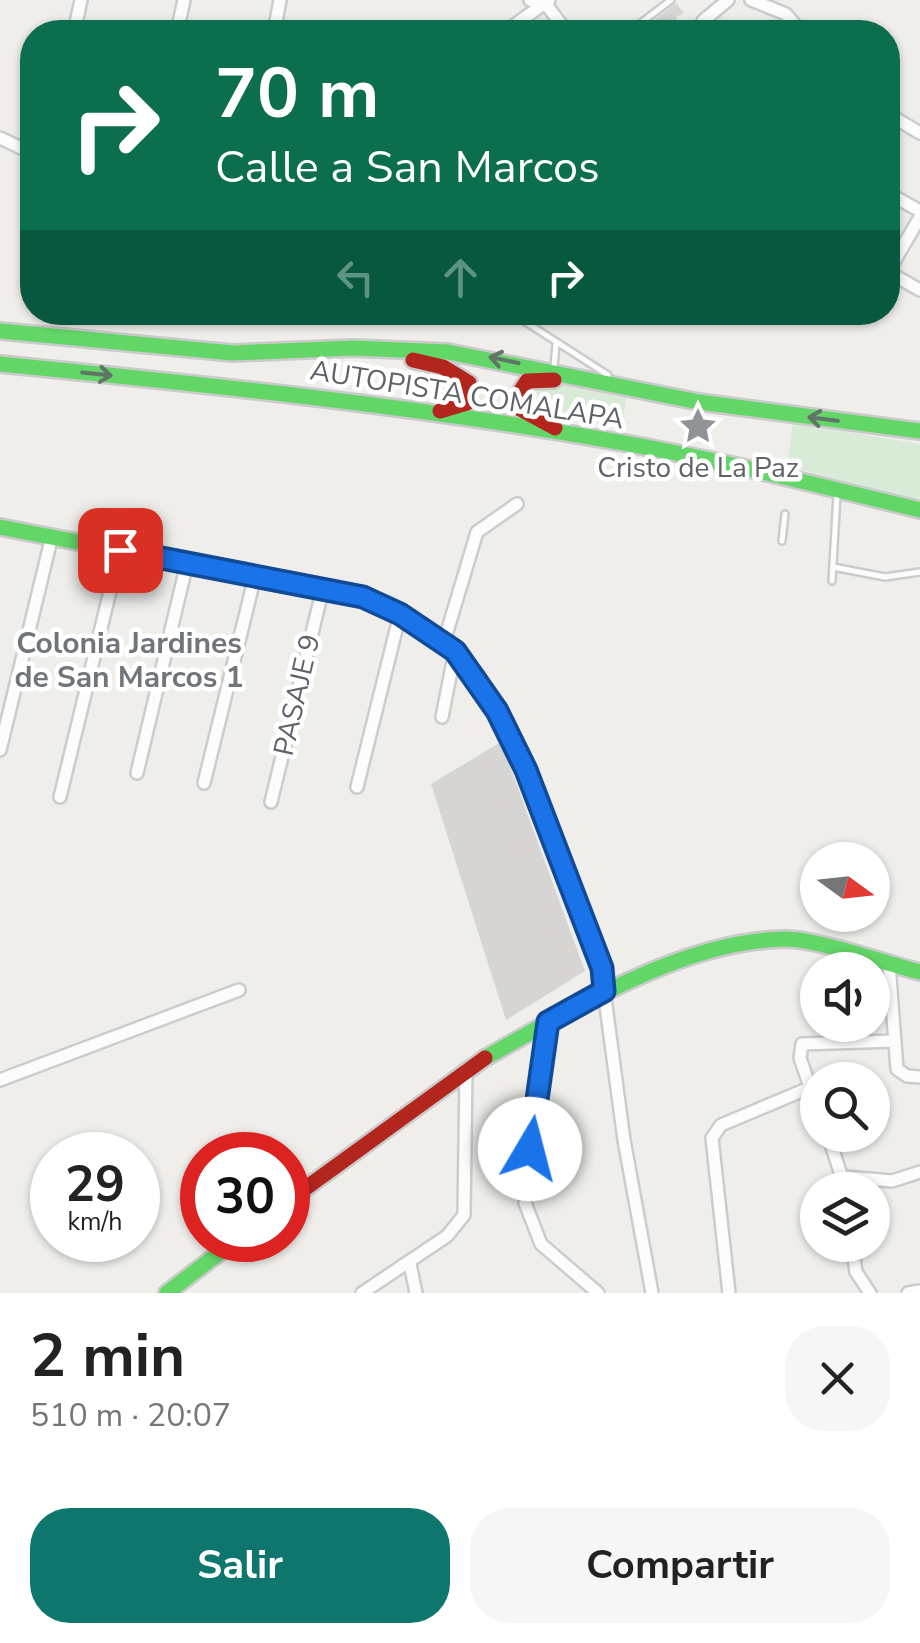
<!DOCTYPE html>
<html lang="es">
<meta charset="utf-8">
<style>
:root{--surface:#fff;--page:#f6f6f6;--text:#222;--muted:#767676;--accent:#0f766e}
body{margin:0;font-family:"Nunito Sans",sans-serif;background:var(--page);color:var(--text);height:100vh;display:flex;flex-direction:column;font-size:38px;white-space:nowrap}
*{box-sizing:border-box;margin:0}
p{font-size:32px;color:var(--muted)}
.icon{flex:none;width:55px;height:55px;fill:none;stroke:currentColor;stroke-width:2;stroke-linecap:round;stroke-linejoin:round}
.map{position:relative;height:1293px;overflow:hidden}
.details{display:flex;flex-direction:column;background:var(--surface);flex:1}
.details>*{flex:none}
.guide{position:absolute;left:20px;top:20px;width:880px;height:305px;border-radius:40px;box-shadow:0 2px 8px #0004;background:#0b6e4f;color:#fff;overflow:hidden}
.needle{width:65px;rotate:105deg}
.controls{position:absolute;left:800px;top:842px;display:grid;gap:20px}
.controls a{display:grid;place-items:center;width:90px;height:90px;border-radius:50%;background:var(--surface);box-shadow:0 2px 8px #0004;font-size:50px}
.speed{position:absolute;left:30px;top:1132px;display:flex;gap:20px;font-size:50px;font-weight:700;text-align:center}
.speed>*{display:grid;place-content:center;width:130px;height:130px;border-radius:50%;background:var(--surface);box-shadow:0 2px 8px #0004;line-height:1}
.speed small{font-size:25px;font-weight:400}
.speed .limit{border:15px solid #d22;background:#fff;color:#111}
.pin{position:absolute;display:grid;place-items:center;width:85px;height:85px;color:#fff;margin:-42px;border-radius:20px;box-shadow:0 5px 15px #0006}
.me{position:absolute;width:110px;margin:-55px;rotate:8deg;stroke-linejoin:round;filter:drop-shadow(0 0 8px #0008)}
.turn{display:flex;align-items:center;gap:35px;height:210px;padding:0 30px;font-size:45px}
.turn .icon{width:130px;height:130px;stroke-width:2.5}
.turn b{display:block;font-size:70px;line-height:85px}
.lanes{display:flex;align-items:center;height:95px;padding:0 30px;background:#0003;justify-content:center;gap:50px;direction:ltr}
.lanes .off{opacity:.35}
.round{display:grid;place-items:center;flex:none;width:105px;height:105px;border-radius:40px;background:var(--page)}
.summary{display:flex;align-items:center;justify-content:space-between;height:170px;padding:0 30px}
h1{font-size:60px;font-weight:700;line-height:75px}
.primary-button{display:flex;gap:20px;margin-top:auto;padding:20px 30px}
.primary-button a{flex:1;height:115px;border-radius:40px;background:var(--accent);color:#fff;font-size:40px;font-weight:700;line-height:115px;text-align:center}
.primary-button a+a{background:var(--page);color:var(--text)}
.map>svg:first-child{display:block}
.green{fill:#d8ebd6}
.building{fill:#d6d5d3}
.lines{fill:none;stroke-linecap:round;stroke-linejoin:round}
.lane-casing{stroke:#cbcccc;stroke-width:10}
.street-casing{stroke:#cbcccc;stroke-width:16}
.fast-casing{stroke:#cacacb;stroke-width:20}
.jam-casing{stroke:#cacacb;stroke-width:20}
.lane{stroke:#fdfcfc;stroke-width:5}
.street{stroke:#fdfcfc;stroke-width:11}
.fast{stroke:#63d668;stroke-width:15}
.jam{stroke:#b3261e;stroke-width:15}
.oneway{stroke:#607468}
.route-casing{stroke:#114b97;stroke-width:25}
.route{stroke:#1a73e8;stroke-width:18}
.labels{text-anchor:middle;dominant-baseline:central;stroke-width:9;stroke-linejoin:round;paint-order:stroke}
.street-label{font-size:28px;fill:#5f6368;stroke:#fff}
.poi-label{font-size:28px;fill:#5f6368;stroke:#fff}
.neighbourhood-label{font-size:30px;font-weight:bold;fill:#70757a;stroke:#fff}
</style>
<div class="map">
<svg width="920" height="1293" viewBox="0 0 920 1293">
<rect width="100%" height="100%" fill="#efeeea"/>
<!-- green -->
<path class="green" d="M562 385 626 398 622 429 539 409 529 399 530 388Z
M793 423 920 444V500L787 466Z"/>
<!-- building -->
<path class="building" d="M676 3 684 13 676 17 680 32H640Z
M501 742 585 971 506 1020 431 784Z"/>
<g class="lines">
<!-- lane casing -->
<g class="lane-casing">
<path id="lane" d="M629 32 671 0
M335 312H347
M510 312 608 375
M554 367 556 344
M782 541 785 514
M833 567 885 577 920 572
M832 581 837 495"/>
</g>
<!-- street casing -->
<g class="street-casing">
<path id="street" d="M530 0 545 3 567 32
M751 0 786 14 801 32
M74 32 81 0
M177 32 184 0
M274 32 280 0
M505 32 549 0
M711 32 703 21 728 0
M888 114 920 133
M0 138 32 153
M888 193 920 211
M920 217 888 272 920 290
M444 642 477 532 517 504
M442 717 455 651
M0 750 52 536
M137 773 187 563
M204 783 255 576
M357 787 400 614
M60 797 120 550
M271 802 323 588
M889 964 897 1069 907 1076 920 1077
M604 991 624 1140 652 1293
M548 1022 525 1203 541 1244 598 1293
M0 1080 239 990
M818 1110 800 1058 802 1044 895 1041
M828 1135 846 1190
M845 1177 892 1181 920 1172
M852 1245 856 1272 870 1293
M410 1264 416 1293
M362 1293 447 1236 464 1215 466 1069
M729 1293 712 1138 721 1125 809 1088
M908 1293 920 1291"/>
</g>
<!-- fast casing -->
<g class="fast-casing">
<path id="fast" d="M0 331 233 353 353 348 448 352 699 402 920 431
M0 364C209 385 418 406 624 443 724 461 821 486 920 510
M0 527 363 597 445 642 477 677 520 754 575 892 602 968 604 991
M485 1058C571 1010 683 940 785 939 818 939 884 963 920 972
M167 1293 236 1240"/>
</g>
<!-- jam casing -->
<g class="jam-casing">
<path id="jam" d="M413 360 443 367 469 383 467 403 440 411
M554 380 527 381 516 398 520 409 555 428
M288 1201 485 1058"/>
</g>
<!-- lane -->
<use href="#lane" class="lane"/>
<!-- street -->
<use href="#street" class="street"/>
<!-- fast -->
<use href="#fast" class="fast"/>
<!-- jam -->
<use href="#jam" class="jam"/>
</g>
<!-- one-way arrows -->
<defs><path id="oneway-shaft" d="M-6 0H5M1.5-3L5.5 0L1.5 3" fill="none" stroke-width="1.6" stroke-linecap="round" stroke-linejoin="round" transform="scale(2.5)"/></defs>
<g class="oneway">
<use href="#oneway-shaft" transform="translate(504 360) rotate(-168)"/>
<use href="#oneway-shaft" transform="translate(97 374) rotate(6)"/>
<use href="#oneway-shaft" transform="translate(823 419) rotate(-173)"/>
</g>
<g class="lines">
<!-- route casing -->
<g class="route-casing">
<path id="route" d="M120 550 363 597 400 614 455 651 497 711 526 770 602 968 604 991 548 1022 530 1149"/>
</g>
<!-- route -->
<use href="#route" class="route"/>
</g>
<!-- icons -->
<defs>
<g id="sight-bare" transform="scale(3)"><path d="M0-6L1.8-2.2L6-1.7L2.9 1.2L3.7 5.4L0 3.3L-3.7 5.4L-2.9 1.2L-6-1.7L-1.8-2.2Z" fill="#919496" stroke="#fff" stroke-width="2.5" paint-order="stroke"/></g>
</defs>
<g fill-rule="evenodd">
<use href="#sight-bare" x="698" y="426"/>
</g>
<g class="labels">
<!-- street labels -->
<g class="street-label">
<text transform="translate(467 395) rotate(9)">AUTOPISTA COMALAPA</text>
<text transform="translate(297 695) rotate(-77)">PASAJE 9</text>
</g>
<!-- poi labels -->
<g class="poi-label">
<text x="698" y="468">Cristo de La Paz</text>
</g>
<!-- neighbourhood labels -->
<g class="neighbourhood-label">
<text x="129" y="643">Colonia Jardines<tspan x="129" dy="34">de San Marcos 1</tspan></text>
</g>
</g>
</svg>
<div class="controls">
<a><svg class="needle" viewBox="-14 -14 28 28"><path d="M0-13l5 13h-10z" fill="#e53935"/><path d="M0 13l5-13h-10z" fill="#767676"/></svg></a>
<a><svg class="icon" aria-label="sound" viewBox="0 0 24 24"><path d="M4 9h4l5-4v14l-5-4H4zM17 9q2 3 0 6"/></svg></a>
<a><svg class="icon" aria-label="search" viewBox="0 0 24 24"><circle cx="10" cy="10" r="6"/><path d="M15 15l6 6"/></svg></a>
<a><svg class="icon" aria-label="layers" viewBox="0 0 24 24"><path d="M12 4l9 5-9 5-9-5zM3 14l9 5 9-5"/></svg></a>
</div>
<div class="speed"><div>29<small>km/h</small></div><div class="limit">30</div></div>
<div class="pin" style="left:120px;top:550px;background:#d93025"><svg class="icon" aria-label="arrive" viewBox="0 0 24 24"><path d="M6 21V4h12l-3 4 3 4H6"/></svg></div>
<svg class="me" style="left:530px;top:1149px" viewBox="-20 -20 40 40"><circle r="19" fill="#fff"/><path d="M0-13L10 11 0 6-10 11z" fill="#1a73e8"/></svg>
<div class="guide">
<div class="turn"><svg class="icon" aria-label="right" viewBox="0 0 24 24"><path d="M7 20v-9h11M14 6l5 5-5 5"/></svg><div><b>70 m</b>Calle a San Marcos</div></div>
<div class="lanes"><svg class="icon off" aria-label="left" viewBox="0 0 24 24"><path d="M17 20v-9H6M10 6l-5 5 5 5"/></svg><svg class="icon off" aria-label="ahead" viewBox="0 0 24 24"><path d="M12 20V5M6 11l6-6 6 6"/></svg><svg class="icon" aria-label="right" viewBox="0 0 24 24"><path d="M7 20v-9h11M14 6l5 5-5 5"/></svg></div>
</div>
</div>
<section class="details">
<div class="summary"><div><h1>2 min</h1><p>510 m · 20:07</p></div><a class="round"><svg class="icon" aria-label="close" viewBox="0 0 24 24"><path d="M6 6l12 12M18 6L6 18"/></svg></a></div>
<div class="primary-button"><a>Salir</a><a>Compartir</a></div>
</section>
